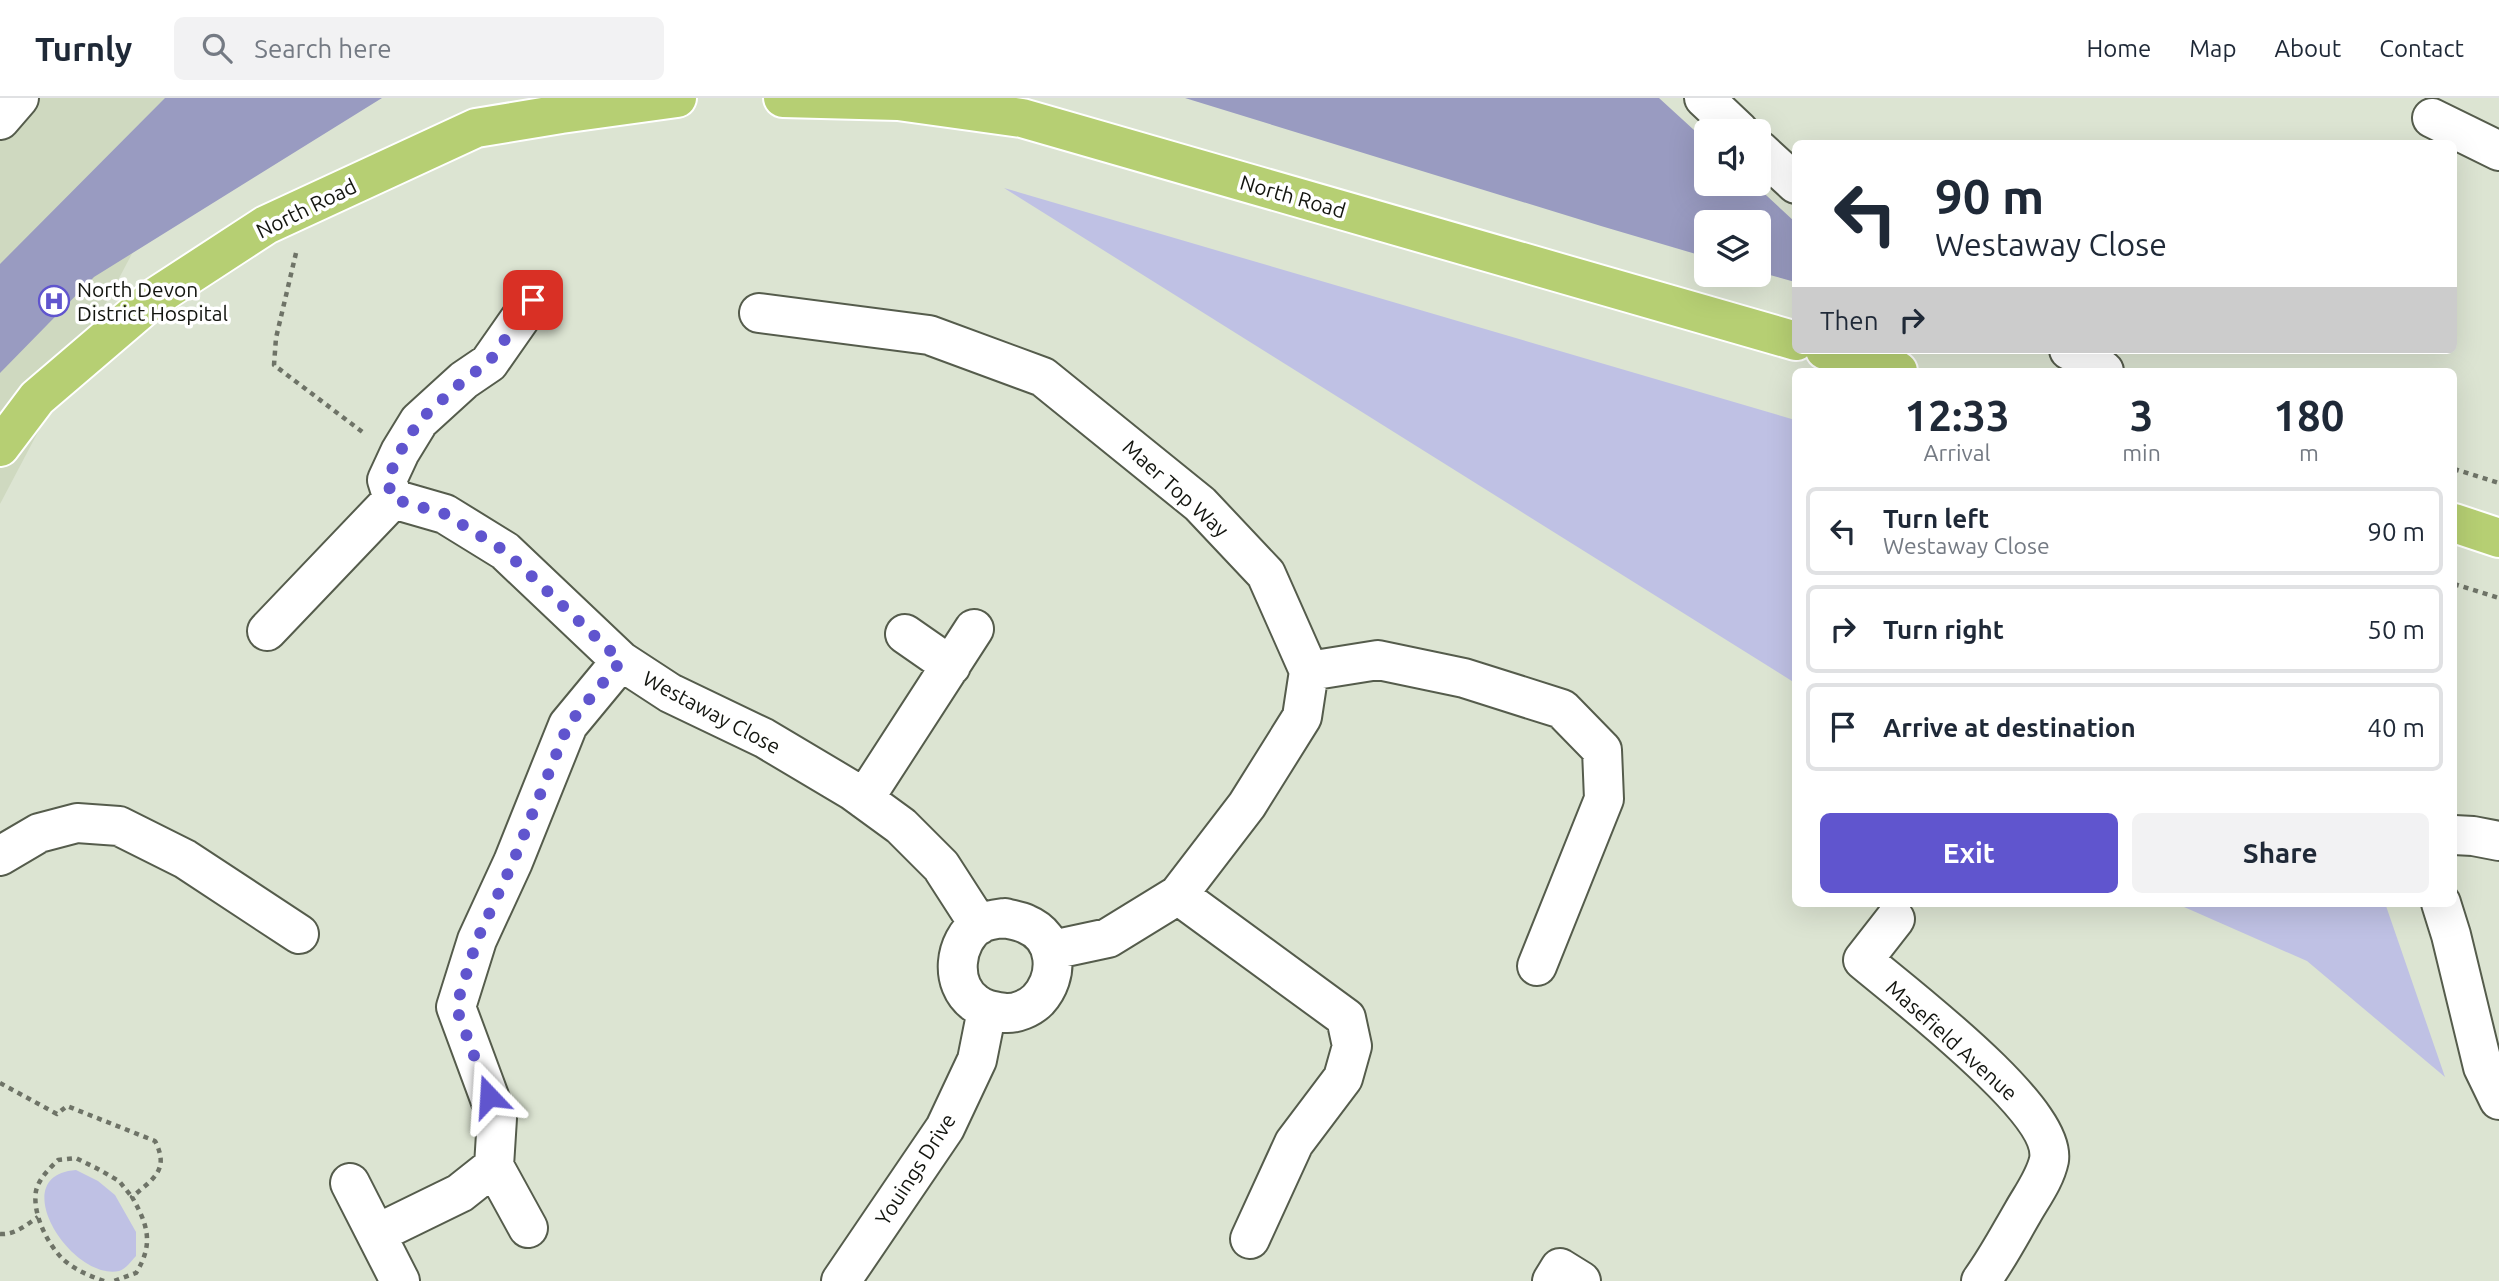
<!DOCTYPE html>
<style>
:root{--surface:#fff;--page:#f2f2f3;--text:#1f2937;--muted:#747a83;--line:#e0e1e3;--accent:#6055ce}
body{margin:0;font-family:Ubuntu,sans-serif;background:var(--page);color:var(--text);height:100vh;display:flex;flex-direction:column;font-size:26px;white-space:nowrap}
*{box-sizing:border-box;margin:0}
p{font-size:23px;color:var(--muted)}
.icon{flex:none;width:38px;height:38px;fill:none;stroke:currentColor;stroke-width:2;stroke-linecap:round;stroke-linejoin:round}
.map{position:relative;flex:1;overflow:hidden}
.drawer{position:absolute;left:1792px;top:270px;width:665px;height:539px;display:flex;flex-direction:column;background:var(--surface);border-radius:10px;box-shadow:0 7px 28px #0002}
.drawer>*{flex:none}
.top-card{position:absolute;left:1792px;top:42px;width:665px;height:214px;border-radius:10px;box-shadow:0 7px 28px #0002;background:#fff;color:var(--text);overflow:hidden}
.fabs{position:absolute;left:1694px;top:21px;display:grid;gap:14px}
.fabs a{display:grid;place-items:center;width:77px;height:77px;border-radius:10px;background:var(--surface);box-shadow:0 7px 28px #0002;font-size:35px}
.pin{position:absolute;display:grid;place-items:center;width:60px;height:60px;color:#fff;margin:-30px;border-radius:14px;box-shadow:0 4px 10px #0006}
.me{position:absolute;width:77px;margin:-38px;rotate:340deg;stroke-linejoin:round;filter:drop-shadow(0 0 5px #0008)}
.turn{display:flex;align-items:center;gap:24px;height:147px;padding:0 28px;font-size:32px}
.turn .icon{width:91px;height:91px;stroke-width:2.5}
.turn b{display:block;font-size:49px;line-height:60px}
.then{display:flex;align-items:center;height:66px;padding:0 28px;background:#0003;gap:14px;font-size:26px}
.eta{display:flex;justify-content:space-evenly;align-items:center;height:119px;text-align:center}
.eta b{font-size:42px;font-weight:700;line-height:49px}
.action{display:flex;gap:14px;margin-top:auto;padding:14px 28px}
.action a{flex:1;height:80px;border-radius:10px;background:var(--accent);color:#fff;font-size:28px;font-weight:700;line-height:80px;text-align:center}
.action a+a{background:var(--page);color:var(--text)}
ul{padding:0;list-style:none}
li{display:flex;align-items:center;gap:21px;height:88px;margin:0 14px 10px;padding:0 14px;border:4px solid var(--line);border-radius:10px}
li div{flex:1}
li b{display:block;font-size:26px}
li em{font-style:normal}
header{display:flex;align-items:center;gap:42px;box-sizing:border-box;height:98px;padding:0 35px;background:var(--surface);border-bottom:2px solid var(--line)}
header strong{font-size:33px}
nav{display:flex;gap:38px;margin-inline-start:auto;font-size:24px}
.search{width:490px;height:63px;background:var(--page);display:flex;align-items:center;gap:18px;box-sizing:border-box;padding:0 24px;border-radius:10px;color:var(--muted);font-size:26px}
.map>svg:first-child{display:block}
.built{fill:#cfd9c0}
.green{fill:#bfc1e4}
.forest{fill:#999bc1}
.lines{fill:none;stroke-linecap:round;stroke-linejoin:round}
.minor-casing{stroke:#555c4c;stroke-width:42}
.major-casing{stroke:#fff;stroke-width:42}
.path{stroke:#6e7367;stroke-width:4.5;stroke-dasharray:5 5;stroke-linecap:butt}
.minor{stroke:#fff;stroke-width:38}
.major{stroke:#b6cf73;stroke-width:38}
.route{stroke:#6055ce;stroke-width:12;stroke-dasharray:0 21.6}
.labels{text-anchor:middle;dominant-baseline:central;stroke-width:7;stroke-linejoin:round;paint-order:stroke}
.street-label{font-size:21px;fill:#13150f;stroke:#fff}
.poi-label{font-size:21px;fill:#13150f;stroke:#fff;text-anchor:start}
</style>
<header>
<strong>Turnly</strong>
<div class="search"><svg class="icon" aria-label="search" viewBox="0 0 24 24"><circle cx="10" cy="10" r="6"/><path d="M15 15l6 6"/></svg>Search here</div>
<nav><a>Home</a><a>Map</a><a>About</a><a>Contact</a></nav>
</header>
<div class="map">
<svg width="2499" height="1183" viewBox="0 0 2499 1183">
<rect width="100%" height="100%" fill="#dce4d2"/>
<!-- built -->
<path class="built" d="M0 0H214L0 406Z"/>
<!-- green -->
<path class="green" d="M1004 90 1795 322V585Z
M2175 805H2385L2445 979 2307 863Z
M76 1072 98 1083 115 1097 136 1134V1158C131 1163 126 1171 119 1173 71 1183 4 1077 76 1072Z"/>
<!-- forest -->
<path class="forest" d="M165 0H382L94 179 0 275V166Z
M1185 0H1659L1706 43V86H1754L1795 124V184L1759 174V124H1706V159L1601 128Z"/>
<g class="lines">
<!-- minor casing -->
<g class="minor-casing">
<path id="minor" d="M1704 0 1739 33
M2432 20 2499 53
M0 22 19 0
M1759 52 1796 86
M759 215 929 237 1043 279 1200 406 1266 476 1309 573 1302 619 1247 707 1178 797 1108 840 1052 852
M2069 252 2093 264 2104 273
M393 401 445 416 505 453 621 563 670 595 764 640 853 693 901 728 941 768 979 827
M267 533 393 401 387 382 400 354 419 323 464 282 489 265 533 202
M905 536 951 568
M1309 573 1378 562 1464 580 1562 611 1602 652 1604 701 1537 868
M864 701 974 531
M2454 737 2473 738 2499 743
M0 758 39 735 77 725 119 728 185 761 299 836
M1178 797 1346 920 1352 948 1343 980 1294 1045 1250 1141
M2441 805 2451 837 2483 969 2499 1002
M1005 820C1012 822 1020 823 1026 826 1058 839 1060 878 1038 902 1030 910 1016 916 1005 915 993 913 984 912 975 905 949 886 954 843 979 826 987 822 997 821 1005 820Z
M1895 821 1863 862C1902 895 2057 1012 2049 1062 2045 1081 2032 1098 2023 1114 2009 1138 1997 1161 1981 1183
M350 1085 400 1183
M528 1130 494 1068 497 1020 456 909 477 842 513 764 568 627 621 563
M376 1136 460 1095 494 1068
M841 1183 945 1030 977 962 987 912
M1552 1183 1560 1170 1581 1183"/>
</g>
<!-- major casing -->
<g class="major-casing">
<path id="major" d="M783 0 898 3 1022 20 1796 243
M1825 252 1898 273
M0 349 37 300 154 200 266 127 476 30 561 16 677 0
M2454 425 2499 440"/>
</g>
<!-- path -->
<path class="path" d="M296 155 276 240 274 267 365 336
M2454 371 2499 385
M2454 486 2499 500
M0 985 57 1016 67 1008 155 1043C170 1072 153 1081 132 1099 148 1127 154 1146 136 1175L114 1183
M0 1136C15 1137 26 1127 38 1119
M104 1183C90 1178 77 1173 65 1163 48 1148 32 1116 36 1093 39 1080 50 1070 58 1062L76 1060 98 1071 119 1083 132 1099"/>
<!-- minor -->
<use href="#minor" class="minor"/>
<!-- major -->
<use href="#major" class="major"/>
</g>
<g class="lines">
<!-- route -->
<path class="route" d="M489 998 456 909 477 842 513 764 568 627 621 563 505 453 445 416 393 401 387 382 400 354 419 323 464 282 489 264 533 202"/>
</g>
<!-- icons -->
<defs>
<g id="hospital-ring" transform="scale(1.575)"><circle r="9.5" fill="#fff" stroke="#6055ce" stroke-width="1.5"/><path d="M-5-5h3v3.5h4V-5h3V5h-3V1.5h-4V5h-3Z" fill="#6055ce"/></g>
</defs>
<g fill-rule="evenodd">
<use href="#hospital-ring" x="54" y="203"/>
</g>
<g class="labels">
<!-- street labels -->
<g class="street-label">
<text transform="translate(1293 98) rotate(16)">North Road</text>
<text transform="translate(306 110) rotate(-26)">North Road</text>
<text transform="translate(1176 390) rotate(42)">Maer Top Way</text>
<text transform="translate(712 614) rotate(28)">Westaway Close</text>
<text transform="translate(1952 942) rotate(42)">Masefield Avenue</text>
<text transform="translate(915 1071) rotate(-57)">Youings Drive</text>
</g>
<!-- poi labels -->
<g class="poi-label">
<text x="77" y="191">North Devon<tspan x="77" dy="24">District Hospital</tspan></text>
</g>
</g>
</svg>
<div class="fabs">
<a><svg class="icon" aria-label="sound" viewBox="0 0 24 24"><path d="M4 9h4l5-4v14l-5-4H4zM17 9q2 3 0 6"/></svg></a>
<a><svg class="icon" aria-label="layers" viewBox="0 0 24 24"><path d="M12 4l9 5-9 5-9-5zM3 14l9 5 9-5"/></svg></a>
</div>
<div class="pin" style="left:533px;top:202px;background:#d93025"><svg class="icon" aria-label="arrive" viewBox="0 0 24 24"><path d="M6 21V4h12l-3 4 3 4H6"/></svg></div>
<svg class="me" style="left:489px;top:998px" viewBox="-20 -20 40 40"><path d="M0-17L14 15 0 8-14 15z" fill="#6055ce" stroke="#fff" stroke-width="4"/></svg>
<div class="top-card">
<div class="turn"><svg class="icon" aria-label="left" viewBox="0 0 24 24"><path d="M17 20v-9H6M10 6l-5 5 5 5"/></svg><div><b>90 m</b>Westaway Close</div></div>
<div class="then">Then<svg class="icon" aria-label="right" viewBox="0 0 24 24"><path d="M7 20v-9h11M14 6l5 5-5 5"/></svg></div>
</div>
<section class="drawer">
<div class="eta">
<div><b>12:33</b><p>Arrival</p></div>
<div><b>3</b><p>min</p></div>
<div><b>180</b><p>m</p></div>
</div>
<ul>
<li><svg class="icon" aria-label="left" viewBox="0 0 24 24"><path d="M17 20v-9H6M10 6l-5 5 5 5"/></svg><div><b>Turn left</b><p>Westaway Close</p></div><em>90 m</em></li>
<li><svg class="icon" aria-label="right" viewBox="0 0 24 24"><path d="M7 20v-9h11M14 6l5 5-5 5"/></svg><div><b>Turn right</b></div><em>50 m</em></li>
<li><svg class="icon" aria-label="arrive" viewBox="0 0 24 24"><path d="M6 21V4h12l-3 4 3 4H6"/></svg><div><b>Arrive at destination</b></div><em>40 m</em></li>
</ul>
<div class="action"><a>Exit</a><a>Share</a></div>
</section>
</div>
